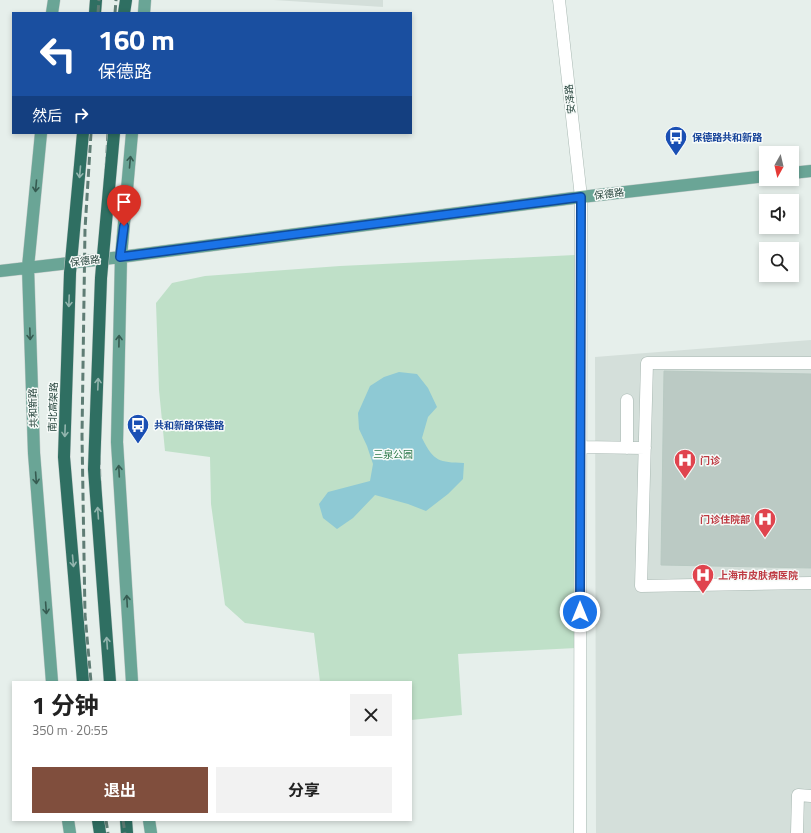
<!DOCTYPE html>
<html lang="zh">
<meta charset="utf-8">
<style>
:root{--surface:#fff;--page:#f2f2f2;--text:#222;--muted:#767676;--accent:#804e3d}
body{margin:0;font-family:"Titillium Web","Noto Sans SC",sans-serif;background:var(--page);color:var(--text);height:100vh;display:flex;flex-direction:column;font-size:15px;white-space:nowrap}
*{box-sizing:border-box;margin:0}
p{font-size:13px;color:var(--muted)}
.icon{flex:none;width:22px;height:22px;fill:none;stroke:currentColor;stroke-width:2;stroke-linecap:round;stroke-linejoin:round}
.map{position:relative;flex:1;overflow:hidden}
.panel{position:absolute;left:12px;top:681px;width:400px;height:140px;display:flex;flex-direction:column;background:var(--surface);border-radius:0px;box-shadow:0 2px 6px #0003}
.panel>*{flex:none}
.guide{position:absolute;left:12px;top:12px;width:400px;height:122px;border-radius:0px;box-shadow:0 2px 6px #0003;background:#1a4fa0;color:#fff;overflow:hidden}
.needle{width:26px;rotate:188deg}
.fabs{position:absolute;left:759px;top:146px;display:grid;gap:8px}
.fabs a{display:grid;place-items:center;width:40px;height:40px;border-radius:0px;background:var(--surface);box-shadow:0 2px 6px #0003;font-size:20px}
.pin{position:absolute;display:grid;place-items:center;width:34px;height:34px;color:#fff;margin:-41px -17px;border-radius:50% 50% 50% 0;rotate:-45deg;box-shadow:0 0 4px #0007}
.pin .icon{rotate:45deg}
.me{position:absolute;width:44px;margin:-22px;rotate:0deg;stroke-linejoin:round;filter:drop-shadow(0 0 3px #0008)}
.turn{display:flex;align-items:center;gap:14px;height:84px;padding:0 20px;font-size:18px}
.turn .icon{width:52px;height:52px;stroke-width:2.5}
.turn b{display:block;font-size:28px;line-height:34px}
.then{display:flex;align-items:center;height:38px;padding:0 20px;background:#0003;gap:8px;font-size:15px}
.round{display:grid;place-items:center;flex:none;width:42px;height:42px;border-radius:0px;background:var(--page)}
.overview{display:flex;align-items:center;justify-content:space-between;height:68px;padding:0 20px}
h1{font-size:24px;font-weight:700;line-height:30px}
.button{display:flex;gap:8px;margin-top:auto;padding:8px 20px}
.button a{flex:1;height:46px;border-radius:0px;background:var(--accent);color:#fff;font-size:16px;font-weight:700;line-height:46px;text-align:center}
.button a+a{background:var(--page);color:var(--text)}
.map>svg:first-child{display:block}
.built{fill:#d4dfda}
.green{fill:#bfe0c8}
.water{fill:#8ec9d4}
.building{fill:#bbcac4;stroke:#b8c9c2}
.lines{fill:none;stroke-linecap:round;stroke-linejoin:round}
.minor-casing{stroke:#a8b8b2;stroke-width:13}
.major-casing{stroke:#c2cac8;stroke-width:13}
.highway-casing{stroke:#c2cac8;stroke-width:13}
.minor{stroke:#fff;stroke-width:12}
.major{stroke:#6aa596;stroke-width:12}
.highway{stroke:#2f6f62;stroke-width:12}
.rail{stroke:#5f7d75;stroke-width:3;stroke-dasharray:8 4;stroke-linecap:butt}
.highway-bridge-casing{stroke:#c2cac8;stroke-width:13;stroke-linecap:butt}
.highway-bridge{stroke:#2f6f62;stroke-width:12}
.oneway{stroke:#365b51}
.oneway2{stroke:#93b5ae}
.route-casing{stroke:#114b97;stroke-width:10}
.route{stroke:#1a73e8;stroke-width:7}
.labels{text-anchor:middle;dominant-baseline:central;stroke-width:3;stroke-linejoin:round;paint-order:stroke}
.street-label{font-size:10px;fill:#24423a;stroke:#f7fbf9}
.transit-label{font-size:10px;font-weight:bold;fill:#164399;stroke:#f7fbf9;text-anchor:start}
.park-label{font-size:10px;fill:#2d7a4b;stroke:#f7fbf9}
.health-label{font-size:10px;font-weight:bold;fill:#be3a42;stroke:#f7fbf9;text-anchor:start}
</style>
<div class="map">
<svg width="811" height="833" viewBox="0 0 811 833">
<rect width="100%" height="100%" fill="#e6efeb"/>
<!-- built -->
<path class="built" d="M274 0H383V7Z
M811 340V833H596L595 357Z"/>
<!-- green -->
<path class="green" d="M575 255 576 648 458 654 462 715 411 720V682H320L314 633 245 623 225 605 211 504 210 457 165 451 159 390 156 303 172 283 205 276 340 266Z"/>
<!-- water -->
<path class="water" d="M399 372 417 374 428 388 437 407 428 417 422 438C434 462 439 462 464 463L463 479 448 494 426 511 408 504 375 495 353 518 337 529 323 518 319 504 328 492 370 481 373 464 367 446 359 429 358 413 370 386 384 377Z"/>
<!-- building -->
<path class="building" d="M664 371 811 374V568L661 565Z"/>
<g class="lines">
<!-- minor casing -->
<g class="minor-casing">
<path id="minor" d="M559 0 581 197 580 833
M811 363H647L641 586 811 583
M581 447 645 448
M627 448V400
M797 833 798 795 811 796"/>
</g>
<!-- major casing -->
<g class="major-casing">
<path id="major" d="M52 13 54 0
M144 13 145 0
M41 133 28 267 34 453 52 682
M792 173 811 171
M0 271 121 257 581 197 766 176
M132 682 117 442 121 257 132 133
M68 820 70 833
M149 820 151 833"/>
</g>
<!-- highway casing -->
<g class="highway-casing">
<path id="highway" d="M95 13 96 0
M124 13 126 0
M98 820 100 833
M126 820 127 833"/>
</g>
<!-- minor -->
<use href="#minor" class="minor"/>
<!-- major -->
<use href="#major" class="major"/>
<!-- highway -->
<use href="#highway" class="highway"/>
<!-- rail -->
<path class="rail" d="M98 13 99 0
M115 13 116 0
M91 133 85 229 82 436 85 615 91 682
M108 133 103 230 99 435 102 614 108 682
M106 820 108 833
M123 820 125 833"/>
<!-- highway-bridge casing -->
<g class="highway-bridge-casing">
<path id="highway-bridge" d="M83 682 64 457 70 273 83 133
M110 682 94 469 101 278 114 133"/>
</g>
<!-- highway-bridge -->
<use href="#highway-bridge" class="highway-bridge"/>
</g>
<!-- one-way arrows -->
<defs><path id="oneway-shaft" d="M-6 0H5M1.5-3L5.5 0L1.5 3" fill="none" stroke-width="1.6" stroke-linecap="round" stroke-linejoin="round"/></defs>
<g class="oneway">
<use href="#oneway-shaft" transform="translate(130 162) rotate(-85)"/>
<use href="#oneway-shaft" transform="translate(36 186) rotate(95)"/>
<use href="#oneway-shaft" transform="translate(30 334) rotate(88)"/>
<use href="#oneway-shaft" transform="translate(119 341) rotate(-89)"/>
<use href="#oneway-shaft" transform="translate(119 471) rotate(-93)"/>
<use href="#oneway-shaft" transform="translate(36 478) rotate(86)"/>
<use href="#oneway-shaft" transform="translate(127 601) rotate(-93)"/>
<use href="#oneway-shaft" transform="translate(46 608) rotate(86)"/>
</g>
<g class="oneway2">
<use href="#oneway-shaft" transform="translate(80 172) rotate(95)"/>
<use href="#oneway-shaft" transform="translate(69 301) rotate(92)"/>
<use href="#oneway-shaft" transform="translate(98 384) rotate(-88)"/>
<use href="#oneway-shaft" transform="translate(65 431) rotate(92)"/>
<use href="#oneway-shaft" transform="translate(98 513) rotate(-94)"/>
<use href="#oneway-shaft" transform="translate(73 561) rotate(85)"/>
<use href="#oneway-shaft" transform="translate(107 643) rotate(-94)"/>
</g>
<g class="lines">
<!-- route casing -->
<g class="route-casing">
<path id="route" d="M124 226 120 257 581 197 580 612"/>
</g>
<!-- route -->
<use href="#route" class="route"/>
</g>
<!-- icons -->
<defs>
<g id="bus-pin" transform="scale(1.15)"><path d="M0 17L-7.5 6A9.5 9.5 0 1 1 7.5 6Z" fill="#1a4fb4" stroke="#f7fbf9"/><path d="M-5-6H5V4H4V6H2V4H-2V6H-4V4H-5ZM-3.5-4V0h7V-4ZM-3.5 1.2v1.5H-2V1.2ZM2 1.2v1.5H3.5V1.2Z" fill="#fff"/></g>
<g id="hospital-pin" transform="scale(1.15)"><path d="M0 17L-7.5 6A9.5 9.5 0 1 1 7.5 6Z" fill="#e0444e" stroke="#f7fbf9"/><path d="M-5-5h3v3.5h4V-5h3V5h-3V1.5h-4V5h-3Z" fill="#fff"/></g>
</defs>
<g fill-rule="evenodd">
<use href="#bus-pin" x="676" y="137"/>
<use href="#bus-pin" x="138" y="425"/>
<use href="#hospital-pin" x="685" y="460"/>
<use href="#hospital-pin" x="765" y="519"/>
<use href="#hospital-pin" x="703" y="575"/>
</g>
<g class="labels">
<!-- street labels -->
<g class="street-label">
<text transform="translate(570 99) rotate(-96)">安泽路</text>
<text transform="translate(609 194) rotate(-7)">保德路</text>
<text transform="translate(85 261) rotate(-7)">保德路</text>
<text transform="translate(53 407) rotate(-88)">南北高架路</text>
<text transform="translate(33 408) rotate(-92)">共和新路</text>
</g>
<!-- transit labels -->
<g class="transit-label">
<text x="692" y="137">保德路共和新路</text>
<text x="154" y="425">共和新路保德路</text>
</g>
<!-- park labels -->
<g class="park-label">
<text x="393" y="454">三泉公园</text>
</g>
<!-- health labels -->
<g class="health-label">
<text x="700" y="460">门诊</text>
<text x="750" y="519" text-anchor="end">门诊住院部</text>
<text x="718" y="575">上海市皮肤病医院</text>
</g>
</g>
</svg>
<div class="fabs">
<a><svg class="needle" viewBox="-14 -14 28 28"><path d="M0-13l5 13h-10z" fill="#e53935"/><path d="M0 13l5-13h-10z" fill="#767676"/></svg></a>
<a><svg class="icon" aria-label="sound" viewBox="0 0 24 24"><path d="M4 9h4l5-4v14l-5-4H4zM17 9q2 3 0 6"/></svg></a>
<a><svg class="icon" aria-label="search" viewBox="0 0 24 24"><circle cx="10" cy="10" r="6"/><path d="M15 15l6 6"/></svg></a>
</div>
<div class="pin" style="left:124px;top:226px;background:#d93025"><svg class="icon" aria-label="arrive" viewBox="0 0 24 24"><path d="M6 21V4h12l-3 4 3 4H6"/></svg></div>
<svg class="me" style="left:580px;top:612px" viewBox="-20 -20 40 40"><circle r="17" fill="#1a73e8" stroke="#fff" stroke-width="3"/><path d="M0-11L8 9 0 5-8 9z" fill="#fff"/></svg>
<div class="guide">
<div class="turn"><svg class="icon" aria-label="left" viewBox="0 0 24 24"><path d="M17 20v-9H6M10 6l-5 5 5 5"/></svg><div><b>160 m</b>保德路</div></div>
<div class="then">然后<svg class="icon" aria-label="right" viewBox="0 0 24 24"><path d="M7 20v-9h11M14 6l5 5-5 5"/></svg></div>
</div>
<section class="panel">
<div class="overview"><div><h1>1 分钟</h1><p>350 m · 20:55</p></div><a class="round"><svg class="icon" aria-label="close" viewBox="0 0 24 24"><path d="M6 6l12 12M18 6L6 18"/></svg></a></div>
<div class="button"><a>退出</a><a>分享</a></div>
</section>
</div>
